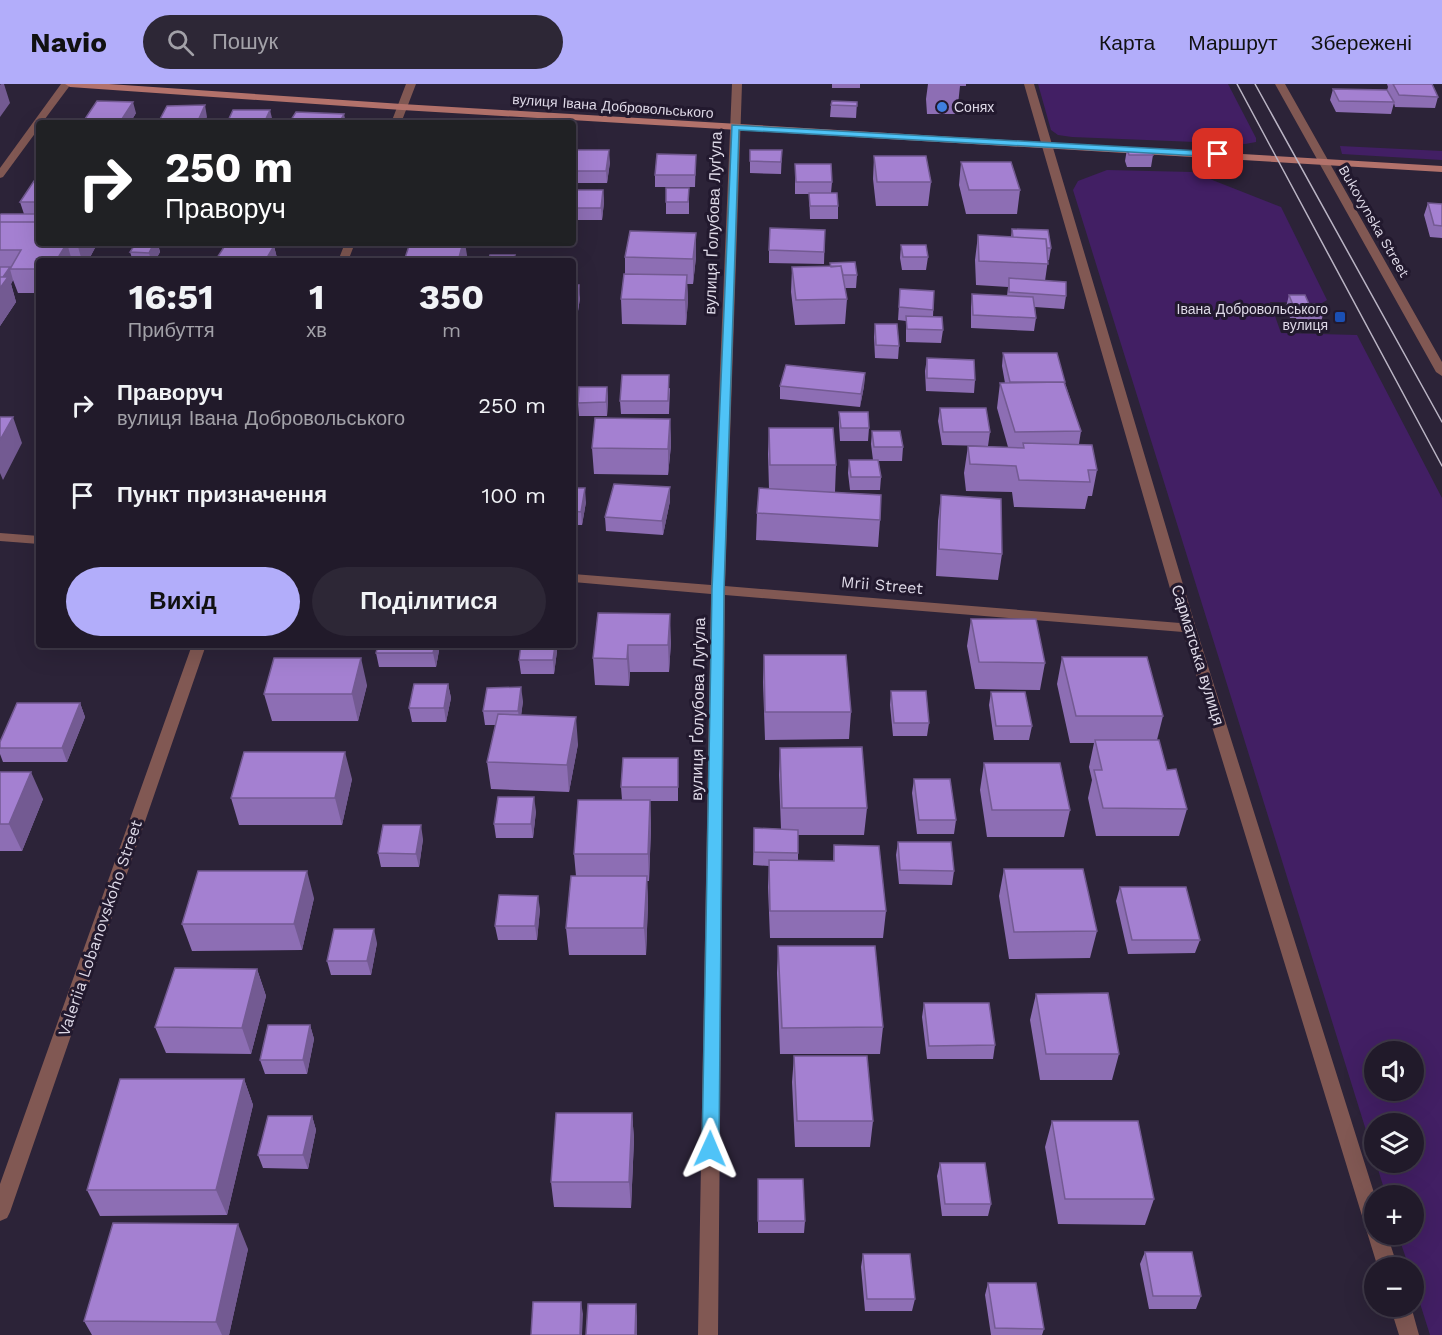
<!DOCTYPE html>
<html lang="uk">
<meta charset="utf-8">
<style>
:root{--surface:#211a2a;--page:#2d2736;--text:#f1f3f6;--muted:#a2a1a8;--line:#3e3847;--accent:#b2adfa}
body{margin:0;font-family:"Work Sans",sans-serif;background:var(--page);color:var(--text);height:100vh;display:flex;flex-direction:column;font-size:22px;white-space:nowrap}
*{box-sizing:border-box;margin:0}
p{font-size:20px;color:var(--muted)}
.icon{flex:none;width:33px;height:33px;fill:none;stroke:currentColor;stroke-width:2;stroke-linecap:round;stroke-linejoin:round}
.map{position:relative;flex:1;overflow:hidden}
.sheet{position:absolute;left:36px;top:174px;width:540px;height:390px;display:flex;flex-direction:column;background:var(--surface);border-radius:6px;box-shadow:0 6px 24px #0002,0 0 0 2px var(--line)}
.sheet>*{flex:none}
.hud{position:absolute;left:36px;top:36px;width:540px;height:126px;border-radius:6px;box-shadow:0 6px 24px #0002,0 0 0 2px var(--line);background:#202124;color:#fff;overflow:hidden}
.tools{position:absolute;left:1364px;top:957px;display:grid;gap:12px}
.tools a{display:grid;place-items:center;width:60px;height:60px;border-radius:50%;background:var(--surface);box-shadow:0 6px 24px #0002,0 0 0 2px var(--line);font-size:30px}
.pin{position:absolute;display:grid;place-items:center;width:51px;height:51px;color:#fff;margin:-26px;border-radius:12px;box-shadow:0 3px 9px #0006}
.me{position:absolute;width:66px;margin:-33px;rotate:1deg;stroke-linejoin:round;filter:drop-shadow(0 0 4px #0008)}
.turn{display:flex;align-items:center;gap:21px;height:126px;padding:0 30px;font-size:27px}
.turn .icon{width:78px;height:78px;stroke-width:2.5}
.turn b{display:block;font-size:42px;line-height:51px}
.eta{display:flex;justify-content:space-evenly;align-items:center;height:102px;text-align:center}
.eta b{font-size:36px;font-weight:700;line-height:42px}
.button{display:flex;gap:12px;margin-top:auto;padding:12px 30px}
.button a{flex:1;height:69px;border-radius:36px;background:var(--accent);color:#111;font-size:24px;font-weight:700;line-height:69px;text-align:center}
.button a+a{background:var(--page);color:var(--text)}
ul{padding:0;list-style:none}
li{display:flex;align-items:center;gap:18px;height:90px;padding:0 30px}
li div{flex:1}
li b{display:block;font-size:22px}
li em{font-style:normal}
header{display:flex;align-items:center;gap:36px;box-sizing:border-box;height:84px;padding:0 30px;background:var(--accent);color:#111}
header strong{font-size:28px}
nav{display:flex;gap:33px;margin-inline-start:auto;font-size:21px}
.search{width:420px;height:54px;background:var(--page);display:flex;align-items:center;gap:15px;box-sizing:border-box;padding:0 21px;border-radius:33px;color:var(--muted);font-size:22px}
.map>svg:first-child{display:block}
.green{fill:#421f64;fill-rule:evenodd}
.lines{fill:none;stroke-linecap:round;stroke-linejoin:round}
.street{fill:#815853;fill-rule:evenodd}
.secondary{fill:#b3726b;fill-rule:evenodd}
.tram{stroke:#bab4c4;stroke-width:1.5}
.wall{fill:#8d6eb4}
.shaded-wall{fill:#735a92}
.building{fill:#a480d1;stroke:#735a92;stroke-width:1.5}
.route{fill:#4fc3f7;stroke:#337fa1;stroke-width:1.5}
.shop-dot{fill:#3f7fe0;stroke:#22192e;stroke-width:2}
.transit-dot{fill:#1a4fb4;stroke:#22192e;stroke-width:2}
.labels{text-anchor:middle;dominant-baseline:central;stroke-width:6;stroke-linejoin:round;paint-order:stroke}
.far-street-label{font-size:14px;fill:#ded9e7;stroke:#22192e}
.far-poi-label{font-size:14px;fill:#ded9e7;stroke:#22192e;text-anchor:start}
.street-label{font-size:16px;fill:#ded9e7;stroke:#22192e}
</style>
<header>
<strong>Navio</strong>
<div class="search"><svg class="icon" aria-label="search" viewBox="0 0 24 24"><circle cx="10" cy="10" r="6"/><path d="M15 15l6 6"/></svg>Пошук</div>
<nav><a>Карта</a><a>Маршрут</a><a>Збережені</a></nav>
</header>
<div class="map">
<svg width="1442" height="1251" viewBox="0 0 1442 1251">
<rect width="100%" height="100%" fill="#2c2338"/>
<!-- green -->
<path class="green" d="M1038 0H1228L1256 54V58L1245 60 1072 53 1058 51 1051 46Z
M1340 62 1442 67V76L1342 70Z
M1107 86 1192 88 1281 123 1327 216 1322 219 1270 218 1281 249 1357 251 1442 414V1251H1430L1413 1197V1184L1409 1183 1398 1151 1413 1150V1112L1386 1111 1376 1079 1413 1078V1040H1374V1072L1073 106 1078 97ZM1374 968H1413V1006H1374Z"/>
<g class="lines">
<!-- street -->
<path class="street" d="M61 0H71L42 39H39V44L3 93 0 94V84Z
M406 0H416L401 39H391Z
M732 0H742L725 502 1180 539 1024 0H1034L1196 544 1375 1112 1374 1150H1387L1398 1184H1378L1183 548 725 511 718 1251H698L711 510 573 498V490L711 501Z
M1275 0H1285L1442 278V292L1436 288Z
M345 159H355L348 177H338Z
M0 449 39 452V460L0 457Z
M192 561H206L10 1128 7 1134 0 1137V1100Z
M1390 1222H1411L1419 1251H1399Z"/>
<!-- secondary -->
<path class="secondary" d="M65 0H109L402 20 1442 82V88L402 26 70 3Z"/>
<!-- tram -->
<path class="tram" d="M1237 0 1442 382
M1255 0 1442 338"/>
</g>
<!-- wall -->
<path class="wall" d="M832 0H860V4H832Z
M928 0H966V2H960L957 30H927L926 15Z
M1387 0H1432L1438 13 1435 24 1395 23 1394 19 1391 30 1336 28 1330 16 1333 5 1387 6 1388 3Z
M857 18 856 34 830 33 831 21Z
M136 29 130 39H86L85 35Z
M1127 65 1153 71 1151 83H1127L1125 77Z
M573 66 610 78 607 99H573Z
M750 66H782L781 90 750 89Z
M696 71 695 103H655V91Z
M874 72 931 98 928 122H876L873 95Z
M961 78 1020 106 1017 130H966L959 101Z
M795 80 832 98 831 109 838 122V135H810L809 110H795Z
M39 96V159H95L96 162 88 177H39V209H18L13 196 11 200 16 218 0 242V131L24 130 20 118Z
M603 106 604 118 602 136H573V113Z
M689 116V130H666V118Z
M1428 119 1442 120V154L1430 153 1424 131Z
M1012 145 1051 164 1049 176H1048L1045 197 1066 212 1064 225 1035 223 1036 234 1034 247 971 244V223L972 210 1007 212 1008 203 976 201 975 176 978 151 1011 153Z
M825 146 824 180 769 179V166Z
M136 159H169V160H158L160 168 155 177H133L130 168Z
M232 159H257V160H234L274 162 277 174 275 177H215L232 160Z
M901 161 928 173 926 186H902L900 174Z
M625 173H696L693 200H687L688 216 686 241 622 240 621 215 625 190Z
M830 179 857 191 856 204H845L847 215 845 240 795 241 791 208 792 183H830Z
M573 201 580 214 578 227H573Z
M900 205 934 207 933 233 943 246 941 259 906 258V237L898 236Z
M1289 211 1309 220 1323 231 1319 244H1299L1296 234H1290L1286 223Z
M875 240 899 262 898 275 875 274 874 253Z
M1003 269 1065 299 1081 347 1079 360 1097 386 1092 412H1088L1085 425 1014 423 1012 408 966 407 964 389 968 362 1008 363 997 324 1000 299H1005L1002 282Z
M927 274 975 296 974 309 926 307 925 287Z
M865 289 864 302 860 323 780 315V302Z
M607 303 608 316 607 332H579L578 319Z
M670 304 669 330H621L620 317Z
M940 324 990 348 988 362 942 361 938 337Z
M839 328 869 344 868 357H840L839 341Z
M670 335 671 361 668 391 594 390 592 364Z
M769 344 836 381 835 408H820L880 436 878 463 756 456 757 429 769 405 768 370Z
M872 347 903 363 902 377H878L881 393 880 406H850L848 389 849 376H873L871 360Z
M573 404 586 418 582 441H573Z
M941 411 1002 470 998 496 936 492 938 437Z
M670 417 663 451 606 447 605 433Z
M598 529 671 557 669 588H630L629 602 595 601 593 574Z
M971 535 1045 579 1040 606 975 605 967 562Z
M52 561H110L109 563H53Z
M378 561H440L436 583H379L376 569Z
M521 561H556L557 567 554 590H521L519 576Z
M764 571 851 628 849 655 765 656 763 598Z
M1062 573 1163 632 1157 656 1167 686 1187 725 1179 752H1096L1088 714 1092 696 1089 683 1094 659H1070L1057 600Z
M448 600 451 614 446 638H412L409 624Z
M367 601 358 637H272L264 610Z
M891 607 929 639 927 652H893L890 621Z
M991 608 1032 642 1029 656H994L989 621Z
M523 617 521 631 578 660 569 708 491 705 487 678 496 641H485L483 627Z
M80 619 85 633 67 678H3L0 670V658Z
M780 664 867 724 864 751H798V776L833 777 834 761 886 827 883 854H770L768 803 769 782 753 781 754 744 781 745 779 691Z
M678 674V717H650L651 743 649 797H647L648 819 646 871H569L566 844 576 792 574 770 622 716 621 703Z
M984 679 1070 726 1064 753H987L980 706Z
M0 688 43 715 22 767H0Z
M352 695 342 741H239L231 714Z
M914 695 956 736 954 750H917L912 709Z
M536 727 533 754H496L494 740Z
M423 755 419 783H381L378 769Z
M898 758 954 787 952 801 899 800 896 771Z
M1004 785 1097 847 1090 874 1009 875 999 812Z
M1120 803 1200 856 1195 869 1128 870 1116 817Z
M314 814 302 866 192 867 182 840Z
M540 825 537 856H498L495 842Z
M377 859 371 891H331L327 877Z
M778 862 883 943 880 970H780L777 889Z
M257 885 266 912 251 970 166 969 155 943Z
M1036 910 1119 970 1112 996H1040L1030 936Z
M924 919 995 961 993 975H927L922 933Z
M310 941 314 955 307 990H265L260 976Z
M794 972 873 1037 870 1063H795L792 998Z
M244 995 253 1021 227 1131 100 1132 87 1106Z
M632 1029 634 1055 631 1124 554 1123 551 1098Z
M312 1032 316 1046 308 1085 263 1084 258 1071Z
M1052 1037 1154 1115 1145 1141 1058 1140 1045 1063Z
M940 1079 991 1120 988 1132H942L937 1092Z
M758 1095 805 1137 804 1149H758Z
M248 1165 229 1251H92L84 1237Z
M1145 1168 1201 1212 1196 1225H1149L1140 1180Z
M863 1170 915 1215 912 1227H865L861 1183Z
M988 1199 1044 1245 1042 1251H991L985 1211Z"/>
<!-- shaded-wall -->
<path class="shaded-wall" d="M1 0H4L10 19 0 33V1Z
M133 18 136 29 130 39H123L122 35Z
M205 21 207 33 205 39H197Z
M270 26 273 38 272 39H264Z
M344 30 346 39H339Z
M609 66 610 78 607 99 606 87Z
M603 106 604 118 602 136 601 124Z
M696 149V173L693 200V175Z
M67 159 72 177H56Z
M77 159H95L96 162 88 177H82Z
M154 159H157L160 168 155 177H151L149 169Z
M463 159H465L468 177H458Z
M274 162 277 174 275 177H265Z
M10 183V185L13 196 11 200 16 218 0 242V198Z
M687 191 688 216 686 241 685 216Z
M579 201 580 214 578 227V214Z
M865 289 864 302 860 323 861 310Z
M607 303 608 316 607 332 606 318Z
M13 333 22 359 3 396 0 389V356Z
M670 335 671 361 668 391V365Z
M670 403V417L663 451 662 437Z
M585 404 586 418 582 441 581 428Z
M670 530 671 557 669 588 668 561Z
M435 561H440L436 583 433 569Z
M555 561H556L557 567 554 590 553 576Z
M628 561 630 588 629 602 627 575Z
M361 574 367 601 358 637 352 610Z
M448 600 451 614 446 638 444 624Z
M521 603 523 617 520 641 518 627Z
M80 619 85 633 67 678 62 664Z
M576 633 578 660 569 708 567 681Z
M345 668 352 695 342 741 335 714Z
M31 688 43 715 22 767 9 740Z
M534 713 536 727 533 754 531 740Z
M650 716 651 743 649 797 648 770Z
M421 741 423 755 419 783 416 770Z
M307 787 314 814 302 866 294 840Z
M647 792 648 819 646 871 644 844Z
M538 812 540 825 537 856 535 842Z
M374 845 377 859 371 891 367 877Z
M257 885 266 912 251 970 242 944Z
M310 941 314 955 307 990 303 976Z
M244 995 253 1021 227 1131 216 1106Z
M632 1029 634 1055 631 1124 629 1098Z
M312 1032 316 1046 308 1085 303 1071Z
M238 1140 248 1165 229 1251H222L216 1238Z
M581 1218 583 1230 582 1251H580Z
M636 1220 637 1232V1251H635Z"/>
<!-- building -->
<path class="building" d="M1393 0H1432L1438 13 1399 11Z
M1333 5 1387 6 1394 18 1339 17Z
M97 17 133 18 122 35H85Z
M832 17 857 18V22L831 21Z
M205 21 197 39H158L167 22Z
M233 26H270L264 39H227Z
M296 28 344 30 339 39H289Z
M1127 65 1151 66 1153 71H1129Z
M573 66H609L606 87H573Z
M750 66H782L781 78 750 77Z
M657 70 696 71 695 91H655Z
M874 72H926L931 98H877Z
M961 78H1011L1020 106H969Z
M795 80H831L832 98H796Z
M39 96V118H20L34 97Z
M666 104H689L688 118H666Z
M574 106H603L601 124H573Z
M809 109H837L838 122H810Z
M1428 119 1442 120V142L1434 141Z
M1 130H39V131L35 138H0V131Z
M0 138H39V159H77H67L56 177H39V185H10L21 166H0Z
M770 144 825 146 824 168 769 166Z
M1012 145 1048 146 1051 164H1047L1046 155 1013 153Z
M630 147 696 149 693 175 625 173Z
M978 151 1046 155 1048 180 979 177Z
M136 159H154L149 169 130 168Z
M410 159H463L458 177H404Z
M226 160 274 162 265 177H215Z
M901 161H926L928 173H903Z
M490 171H515L513 177H488Z
M855 178 857 191H843L841 182 831 183 830 179Z
M841 182 847 215 796 216 792 183Z
M0 183H10L3 193H0Z
M624 190 687 191 685 216 621 215Z
M0 193H8L0 204Z
M1009 194 1066 198V212L1009 208Z
M573 201H579L578 214H573Z
M900 205 934 207 933 226 899 223Z
M972 210 1033 213 1036 234 973 231Z
M1289 211H1305L1309 220H1319L1323 231H1303L1299 221H1293Z
M906 232 942 233 943 246 907 245Z
M875 240H897L899 262 876 261Z
M1003 269H1057L1065 298H1010Z
M927 274 974 276 975 296 927 294Z
M786 281 865 289 861 310 780 302Z
M622 291H669L668 317H620Z
M1064 298 1081 347 1015 348 1000 299Z
M579 303H607L606 318 578 319Z
M940 324H986L990 348H943Z
M839 328H868L869 344H841Z
M0 333H13L0 356Z
M595 334 670 335 668 365 592 364Z
M769 344H833L836 381H770Z
M872 347H900L903 363H874Z
M1023 359 1092 361 1097 386H1088L1090 398 1019 396 1016 382 970 380 968 362 1024 364Z
M849 376H878L881 393H851Z
M614 400 670 403 662 437 605 433Z
M573 404H585L581 428 573 427Z
M759 404 881 411 880 436 757 429Z
M941 411 1001 415 1002 470 939 465Z
M598 529 670 530 668 561H628L627 575 593 574Z
M971 535H1036L1045 579 979 578Z
M378 561H435L433 569H376Z
M521 561H555L553 576H519Z
M764 571H846L851 628H765Z
M1062 573H1147L1163 632H1076Z
M274 574H361L352 610H264Z
M414 600H448L444 624H409Z
M521 603 518 627H483L487 604Z
M891 607H926L929 639H894Z
M991 608H1025L1032 642H996Z
M17 619H80L62 664H0V658Z
M498 630 576 633 567 681 487 678Z
M1095 656H1159L1167 686 1176 685 1187 725 1103 724 1094 686H1102Z
M862 663 867 724H782L780 664Z
M244 668H345L335 714H231Z
M623 674H678V703H621Z
M984 679H1060L1070 726H992Z
M0 688H31L9 740H0Z
M914 695H950L956 736H919Z
M498 713H534L531 740H494Z
M578 716H650L648 770H574Z
M383 741H421L416 770 378 769Z
M754 744 798 746V769L754 768Z
M898 758H951L954 787 900 786Z
M834 761 879 762 886 827H770L769 776 834 777Z
M1004 785H1083L1097 847 1014 848Z
M198 787H307L294 840H182Z
M571 792H647L644 844H566Z
M1120 803H1186L1200 856H1132Z
M499 811 538 812 535 842H495Z
M334 845H374L367 877H327Z
M778 862H875L883 943 782 944Z
M175 884 257 885 242 944 155 943Z
M1108 909 1119 970H1046L1036 910Z
M924 919H989L995 961 929 962Z
M268 941H310L303 976H260Z
M794 972H867L873 1037H797Z
M120 995H244L216 1106H87Z
M556 1029H632L629 1098H551Z
M268 1032H312L303 1071H258Z
M1052 1037H1138L1154 1115H1065Z
M940 1079H985L991 1120H945Z
M758 1095H803L805 1137H758Z
M113 1139 238 1140 216 1238 84 1237Z
M1145 1168H1192L1201 1212H1153Z
M863 1170H910L915 1215H867Z
M988 1199H1036L1044 1245 995 1244Z
M533 1218H581L580 1251H531Z
M588 1220H636L635 1251H586Z"/>
<!-- route -->
<path class="route" d="M732 41 1218 68 1222 70 1218 73 739 46 724 506 719 1065 717 1070 710 1072 704 1070 702 1065 712 506Z"/>
<!-- markers -->
<circle class="shop-dot" cx="942" cy="23" r="6"/>
<rect class="transit-dot" x="1334" y="227" width="12" height="12" rx="3"/>
<g class="labels">
<!-- far-street labels -->
<g class="far-street-label">
<text transform="translate(613 22) rotate(4)">вулиця Івана Добровольського</text>
<text transform="translate(1374 137) rotate(60)">Bukovynska Street</text>
</g>
<!-- far-poi labels -->
<g class="far-poi-label">
<text x="954" y="23">Сонях</text>
<text x="1328" y="225" text-anchor="end">Івана Добровольського<tspan x="1328" dy="16">вулиця</tspan></text>
</g>
<!-- street labels -->
<g class="street-label">
<text transform="translate(713 139) rotate(-88)">вулиця Ґолубова Луґула</text>
<text transform="translate(882 501) rotate(5)">Mrii Street</text>
<text transform="translate(1198 571) rotate(73)">Сарматська вулиця</text>
<text transform="translate(698 625) rotate(-89)">вулиця Ґолубова Луґула</text>
<text transform="translate(100 844) rotate(-71)">Valeriia Lobanovskoho Street</text>
</g>
</g>
</svg>
<div class="tools">
<a><svg class="icon" aria-label="sound" viewBox="0 0 24 24"><path d="M4 9h4l5-4v14l-5-4H4zM17 9q2 3 0 6"/></svg></a>
<a><svg class="icon" aria-label="layers" viewBox="0 0 24 24"><path d="M12 4l9 5-9 5-9-5zM3 14l9 5 9-5"/></svg></a>
<a>+</a>
<a>−</a>
</div>
<div class="pin" style="left:1218px;top:70px;background:#d93025"><svg class="icon" aria-label="arrive" viewBox="0 0 24 24"><path d="M6 21V4h12l-3 4 3 4H6"/></svg></div>
<svg class="me" style="left:710px;top:1065px" viewBox="-20 -20 40 40"><path d="M0-17L14 15 0 8-14 15z" fill="#4fc3f7" stroke="#fff" stroke-width="4"/></svg>
<div class="hud">
<div class="turn"><svg class="icon" aria-label="right" viewBox="0 0 24 24"><path d="M7 20v-9h11M14 6l5 5-5 5"/></svg><div><b>250 m</b>Праворуч</div></div>
</div>
<section class="sheet">
<div class="eta">
<div><b>16:51</b><p>Прибуття</p></div>
<div><b>1</b><p>хв</p></div>
<div><b>350</b><p>m</p></div>
</div>
<ul>
<li><svg class="icon" aria-label="right" viewBox="0 0 24 24"><path d="M7 20v-9h11M14 6l5 5-5 5"/></svg><div><b>Праворуч</b><p>вулиця Івана Добровольського</p></div><em>250 m</em></li>
<li><svg class="icon" aria-label="arrive" viewBox="0 0 24 24"><path d="M6 21V4h12l-3 4 3 4H6"/></svg><div><b>Пункт призначення</b></div><em>100 m</em></li>
</ul>
<div class="button"><a>Вихід</a><a>Поділитися</a></div>
</section>
</div>
